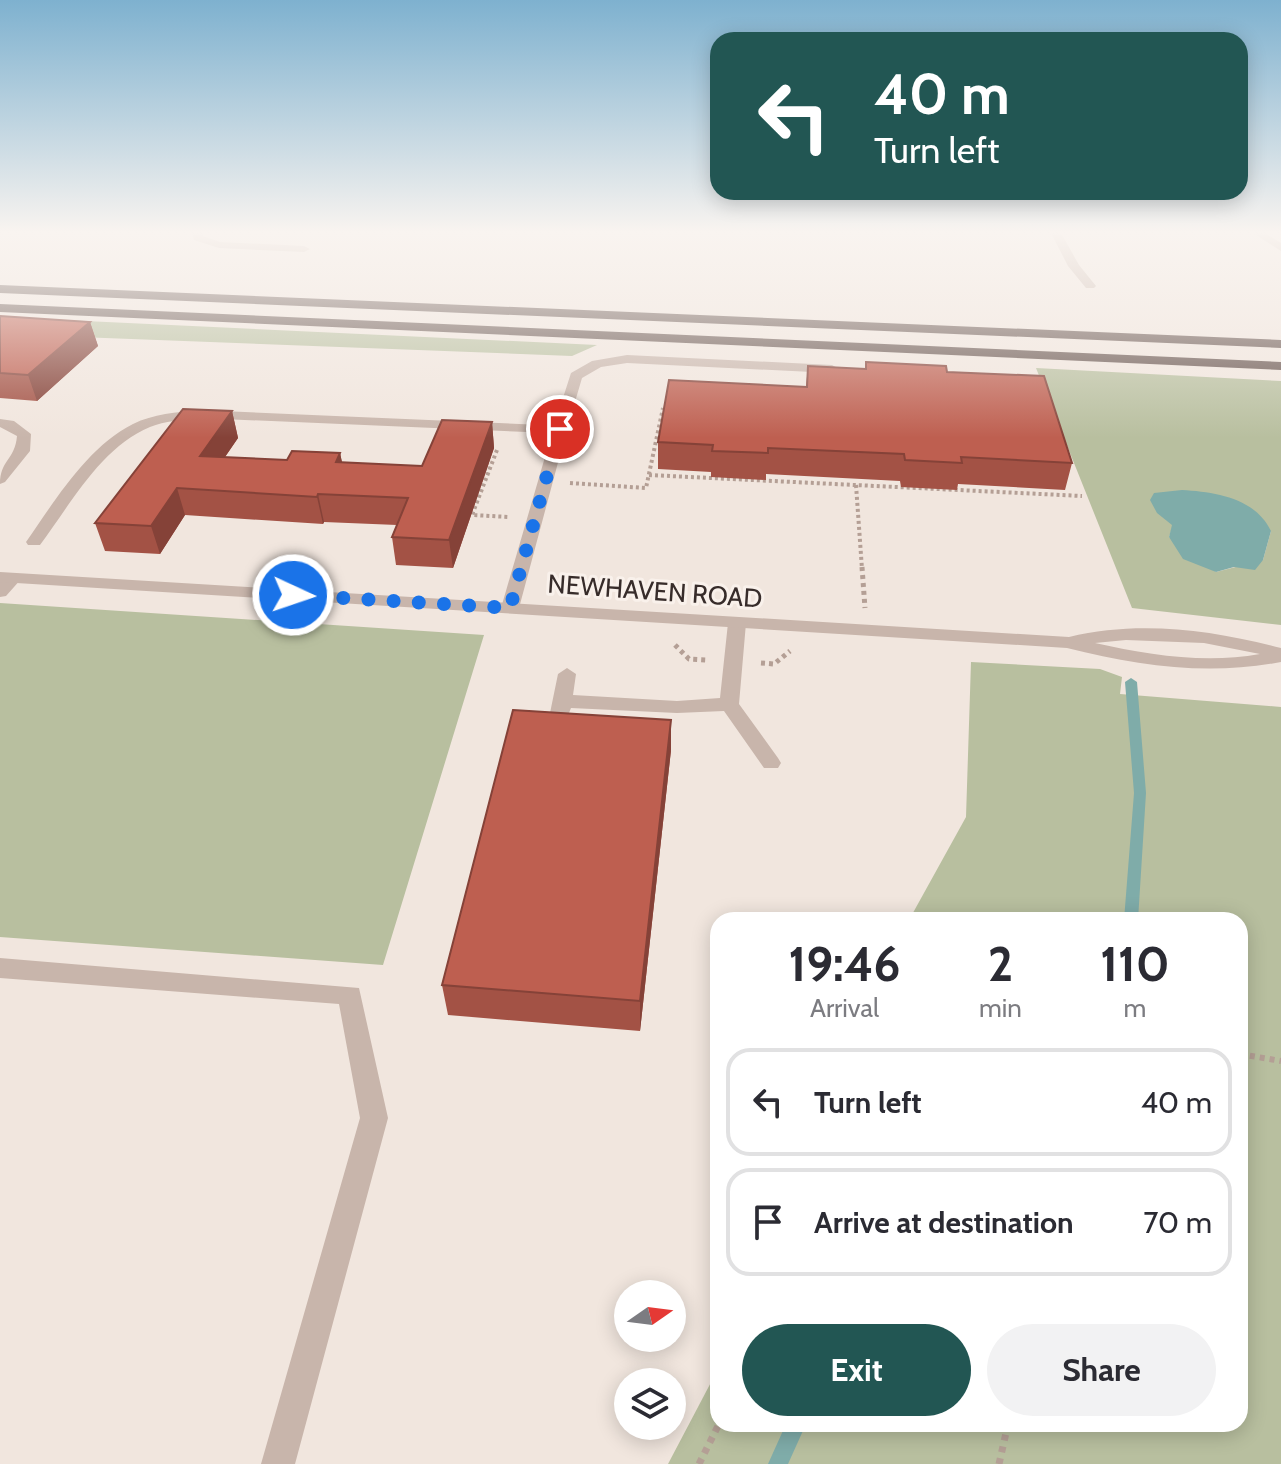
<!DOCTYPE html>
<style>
:root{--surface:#fff;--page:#f2f2f3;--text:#2b2b33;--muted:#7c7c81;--line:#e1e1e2;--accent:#225653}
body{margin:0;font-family:Cabin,sans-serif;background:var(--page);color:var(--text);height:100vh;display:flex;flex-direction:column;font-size:30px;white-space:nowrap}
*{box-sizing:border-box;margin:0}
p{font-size:26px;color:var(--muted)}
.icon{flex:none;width:44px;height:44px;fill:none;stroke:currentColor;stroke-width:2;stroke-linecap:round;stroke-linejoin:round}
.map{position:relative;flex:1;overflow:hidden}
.panel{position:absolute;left:710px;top:912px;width:538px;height:520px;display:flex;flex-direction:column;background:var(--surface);border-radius:24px;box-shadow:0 4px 20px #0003}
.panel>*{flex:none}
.top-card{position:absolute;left:710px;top:32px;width:538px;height:168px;border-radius:24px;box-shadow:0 4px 20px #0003;background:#225653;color:#fff;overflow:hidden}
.needle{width:52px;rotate:76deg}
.buttons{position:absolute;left:614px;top:1280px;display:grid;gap:16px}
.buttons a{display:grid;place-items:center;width:72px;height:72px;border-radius:50%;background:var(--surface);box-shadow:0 4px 20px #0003;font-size:40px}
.pin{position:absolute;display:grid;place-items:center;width:68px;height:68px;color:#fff;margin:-34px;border:4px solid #fff;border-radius:50%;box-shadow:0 2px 8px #0007}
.me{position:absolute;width:88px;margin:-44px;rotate:93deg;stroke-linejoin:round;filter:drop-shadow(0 0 6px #0008)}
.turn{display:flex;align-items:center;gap:28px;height:168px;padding:0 32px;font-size:36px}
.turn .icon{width:104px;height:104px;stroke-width:2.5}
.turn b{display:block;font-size:56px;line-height:68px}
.eta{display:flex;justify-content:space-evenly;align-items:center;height:136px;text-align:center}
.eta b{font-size:48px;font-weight:700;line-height:56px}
.primary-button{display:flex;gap:16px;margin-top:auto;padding:16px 32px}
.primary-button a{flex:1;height:92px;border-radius:48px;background:var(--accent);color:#fff;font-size:32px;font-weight:700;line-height:92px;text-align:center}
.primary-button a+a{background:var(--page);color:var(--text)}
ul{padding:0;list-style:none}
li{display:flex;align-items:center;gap:24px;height:108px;margin:0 16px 12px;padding:0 16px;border:4px solid var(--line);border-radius:24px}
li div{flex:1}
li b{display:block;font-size:30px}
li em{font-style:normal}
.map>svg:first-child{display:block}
.green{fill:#b8bf9f;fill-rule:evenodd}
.water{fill:#7faca9}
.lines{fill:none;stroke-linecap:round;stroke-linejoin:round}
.stream{fill:#7faca9;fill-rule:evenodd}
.path-far3{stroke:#b49f95;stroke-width:4;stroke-dasharray:3 3;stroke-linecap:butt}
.path-far2{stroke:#b49f95;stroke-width:5;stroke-dasharray:4 4;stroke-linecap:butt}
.path-far1{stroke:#b49f95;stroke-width:6;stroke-dasharray:5 5;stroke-linecap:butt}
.path{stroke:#b49f95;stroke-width:7;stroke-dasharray:6 6;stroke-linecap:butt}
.service{fill:#c8b5ab;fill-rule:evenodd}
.minor{fill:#c8b5ab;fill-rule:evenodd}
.tertiary{fill:#c8b5ab;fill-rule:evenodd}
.trunk{fill:#67544e;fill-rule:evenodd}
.wall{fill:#a35245}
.shaded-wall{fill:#854238}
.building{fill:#be5f50;stroke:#854238;stroke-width:2}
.route{stroke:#1a73e8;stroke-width:14;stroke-dasharray:0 25.2}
.labels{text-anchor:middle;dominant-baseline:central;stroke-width:6;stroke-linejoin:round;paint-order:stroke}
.street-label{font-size:26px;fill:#372c2a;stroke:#f9f1eb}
</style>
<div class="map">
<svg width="1281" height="1464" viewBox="0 0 1281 1464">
<rect width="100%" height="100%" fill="#f1e6de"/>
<!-- green -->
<path class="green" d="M0 317 597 345 572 356 0 334Z
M1036 368 1281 381V625L1132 608ZM1173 525 1271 531 1263 560 1216 572 1169 537Z
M0 603 484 635 383 965 0 937Z
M971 662 1100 669 1122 677 1120 694 1281 707V1464H668L718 1369V1424H1240V920H909L966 817Z"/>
<!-- water -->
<path class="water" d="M1182 490C1216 492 1255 498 1271 531L1263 560 1255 570 1234 567 1216 572 1183 559 1169 537 1172 525 1157 513 1150 500 1154 493Z"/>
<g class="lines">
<!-- stream -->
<path class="stream" d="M1131 678 1137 682 1146 793 1138 920H1124L1134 793 1125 682Z
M786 1424H806L788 1464H768Z"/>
<!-- path-far3 -->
<path class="path-far3" d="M497 450 472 515 509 517
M649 475 1082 496
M570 483 646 488 663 408
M856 485 862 569"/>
<!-- path-far2 -->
<path class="path-far2" d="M862 567 865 608
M675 645 689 659 707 660
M761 663 774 664 790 651"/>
<!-- path-far1 -->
<path class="path-far1" d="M1240 1054 1281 1061"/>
<!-- path -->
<path class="path" d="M699 1464 719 1424
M999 1464 1008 1424"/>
<!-- service -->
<path class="service" d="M1051 233H1061L1079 265 1096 286 1094 288H1086L1068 266Z
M1253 233H1265L1281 243V251Z
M627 355 832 365 839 369 832 373 627 363 601 367 582 378 567 429 565 432H555L553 429 571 373 592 361Z
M0 419 14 421 31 434 30 451 5 482 0 484C0 460 15 460 17 436L0 427Z
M13 573 22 578 6 596 0 597V582Z
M737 618 746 623 739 704 778 758 781 763 778 768H764L724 711 677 713 571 708 567 718 560 719 550 713 558 674 567 668 576 674 573 695 677 701 720 698 728 623Z"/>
<!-- minor -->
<path class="minor" d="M192 233H202L203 236 220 242 304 246 310 249 304 252 219 248 194 240Z
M199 410 565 426 567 429 519 608 510 613 501 608 552 433 199 418C182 420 165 421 150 427 101 447 70 505 40 545H28L26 542C54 502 87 447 133 424 153 414 177 412 199 410Z
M0 958 359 988 388 1118 295 1464H261L360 1118 339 1004 0 978Z"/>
<!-- tertiary -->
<path class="tertiary" d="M0 572 1069 637C1139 620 1212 630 1281 648V662C1208 676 1138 666 1067 648L0 582ZM1126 640 1204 643 1260 654C1205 664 1149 655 1095 643Z"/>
<!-- trunk -->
<path class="trunk" d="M0 285 1281 340V348L0 293Z
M0 304 1281 362V370L0 312Z"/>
</g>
<!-- wall -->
<path class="wall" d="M0 316 90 322 98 346 37 401 0 398Z
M866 362 947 372 1072 463 1065 490 958 484 957 490 901 487 900 481 766 474V480L711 477V472L658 469V442L806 387 808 366 865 369Z
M232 411 238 438 225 457 287 460 340 453 342 463 422 466 492 422 494 448 453 568 396 565 392 537 397 525 324 522 323 524 185 515 160 554 105 551 95 523Z
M671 750 640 1031 448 1015 442 985Z"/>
<!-- shaded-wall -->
<path class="shaded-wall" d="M90 322 98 346 37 401 28 375Z
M232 411 238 438 207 483 200 456Z
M492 422 494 448 453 568 449 540Z
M340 453 346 480 336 462Z
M177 488 185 515 160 554 151 526Z
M318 494 324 522 323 524 317 497Z
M671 720V750L640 1031V1001Z"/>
<!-- building -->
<path class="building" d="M0 316 90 322 28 375 0 373Z
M866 362 946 366 947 372 1044 376 1072 463 961 457 962 463 905 460 904 454 768 448V453L712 451 713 445 658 442 669 380 807 387 808 366 866 369Z
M183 409 232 411 200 456 287 460 292 451 340 453 336 462 422 466 442 420 492 422 449 540 392 537 408 498 318 494 317 497 177 488 151 526 95 523Z
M513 710 671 720 640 1001 442 985Z"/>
<!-- sky -->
<linearGradient id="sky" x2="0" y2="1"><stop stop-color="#7eb1cf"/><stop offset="0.53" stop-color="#f9f4f0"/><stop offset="1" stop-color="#f9f4f0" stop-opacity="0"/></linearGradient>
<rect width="1281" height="438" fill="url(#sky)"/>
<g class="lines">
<!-- route -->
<path class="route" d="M293 595 510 608 560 429"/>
</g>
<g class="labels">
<!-- street labels -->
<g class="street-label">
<text transform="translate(655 591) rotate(4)">NEWHAVEN ROAD</text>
</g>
</g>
</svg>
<div class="buttons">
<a><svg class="needle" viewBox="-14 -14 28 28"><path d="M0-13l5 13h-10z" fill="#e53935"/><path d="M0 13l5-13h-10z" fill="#7c7c81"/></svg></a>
<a><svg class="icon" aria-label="layers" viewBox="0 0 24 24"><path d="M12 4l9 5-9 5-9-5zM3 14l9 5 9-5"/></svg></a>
</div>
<div class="pin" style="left:560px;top:429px;background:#d93025"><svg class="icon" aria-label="arrive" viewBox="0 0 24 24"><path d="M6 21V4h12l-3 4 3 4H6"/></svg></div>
<svg class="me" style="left:293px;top:595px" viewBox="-20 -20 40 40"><circle r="17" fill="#1a73e8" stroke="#fff" stroke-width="3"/><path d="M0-11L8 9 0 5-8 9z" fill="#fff"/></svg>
<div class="top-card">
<div class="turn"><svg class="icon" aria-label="left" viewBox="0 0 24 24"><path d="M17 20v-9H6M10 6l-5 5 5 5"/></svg><div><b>40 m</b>Turn left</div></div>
</div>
<section class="panel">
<div class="eta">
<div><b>19:46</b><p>Arrival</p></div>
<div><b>2</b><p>min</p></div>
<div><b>110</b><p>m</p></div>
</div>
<ul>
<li><svg class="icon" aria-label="left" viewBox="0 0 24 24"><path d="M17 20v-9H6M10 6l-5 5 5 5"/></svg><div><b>Turn left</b></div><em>40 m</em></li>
<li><svg class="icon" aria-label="arrive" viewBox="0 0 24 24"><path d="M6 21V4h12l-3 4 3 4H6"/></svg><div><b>Arrive at destination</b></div><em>70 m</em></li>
</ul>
<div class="primary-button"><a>Exit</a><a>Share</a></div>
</section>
</div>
